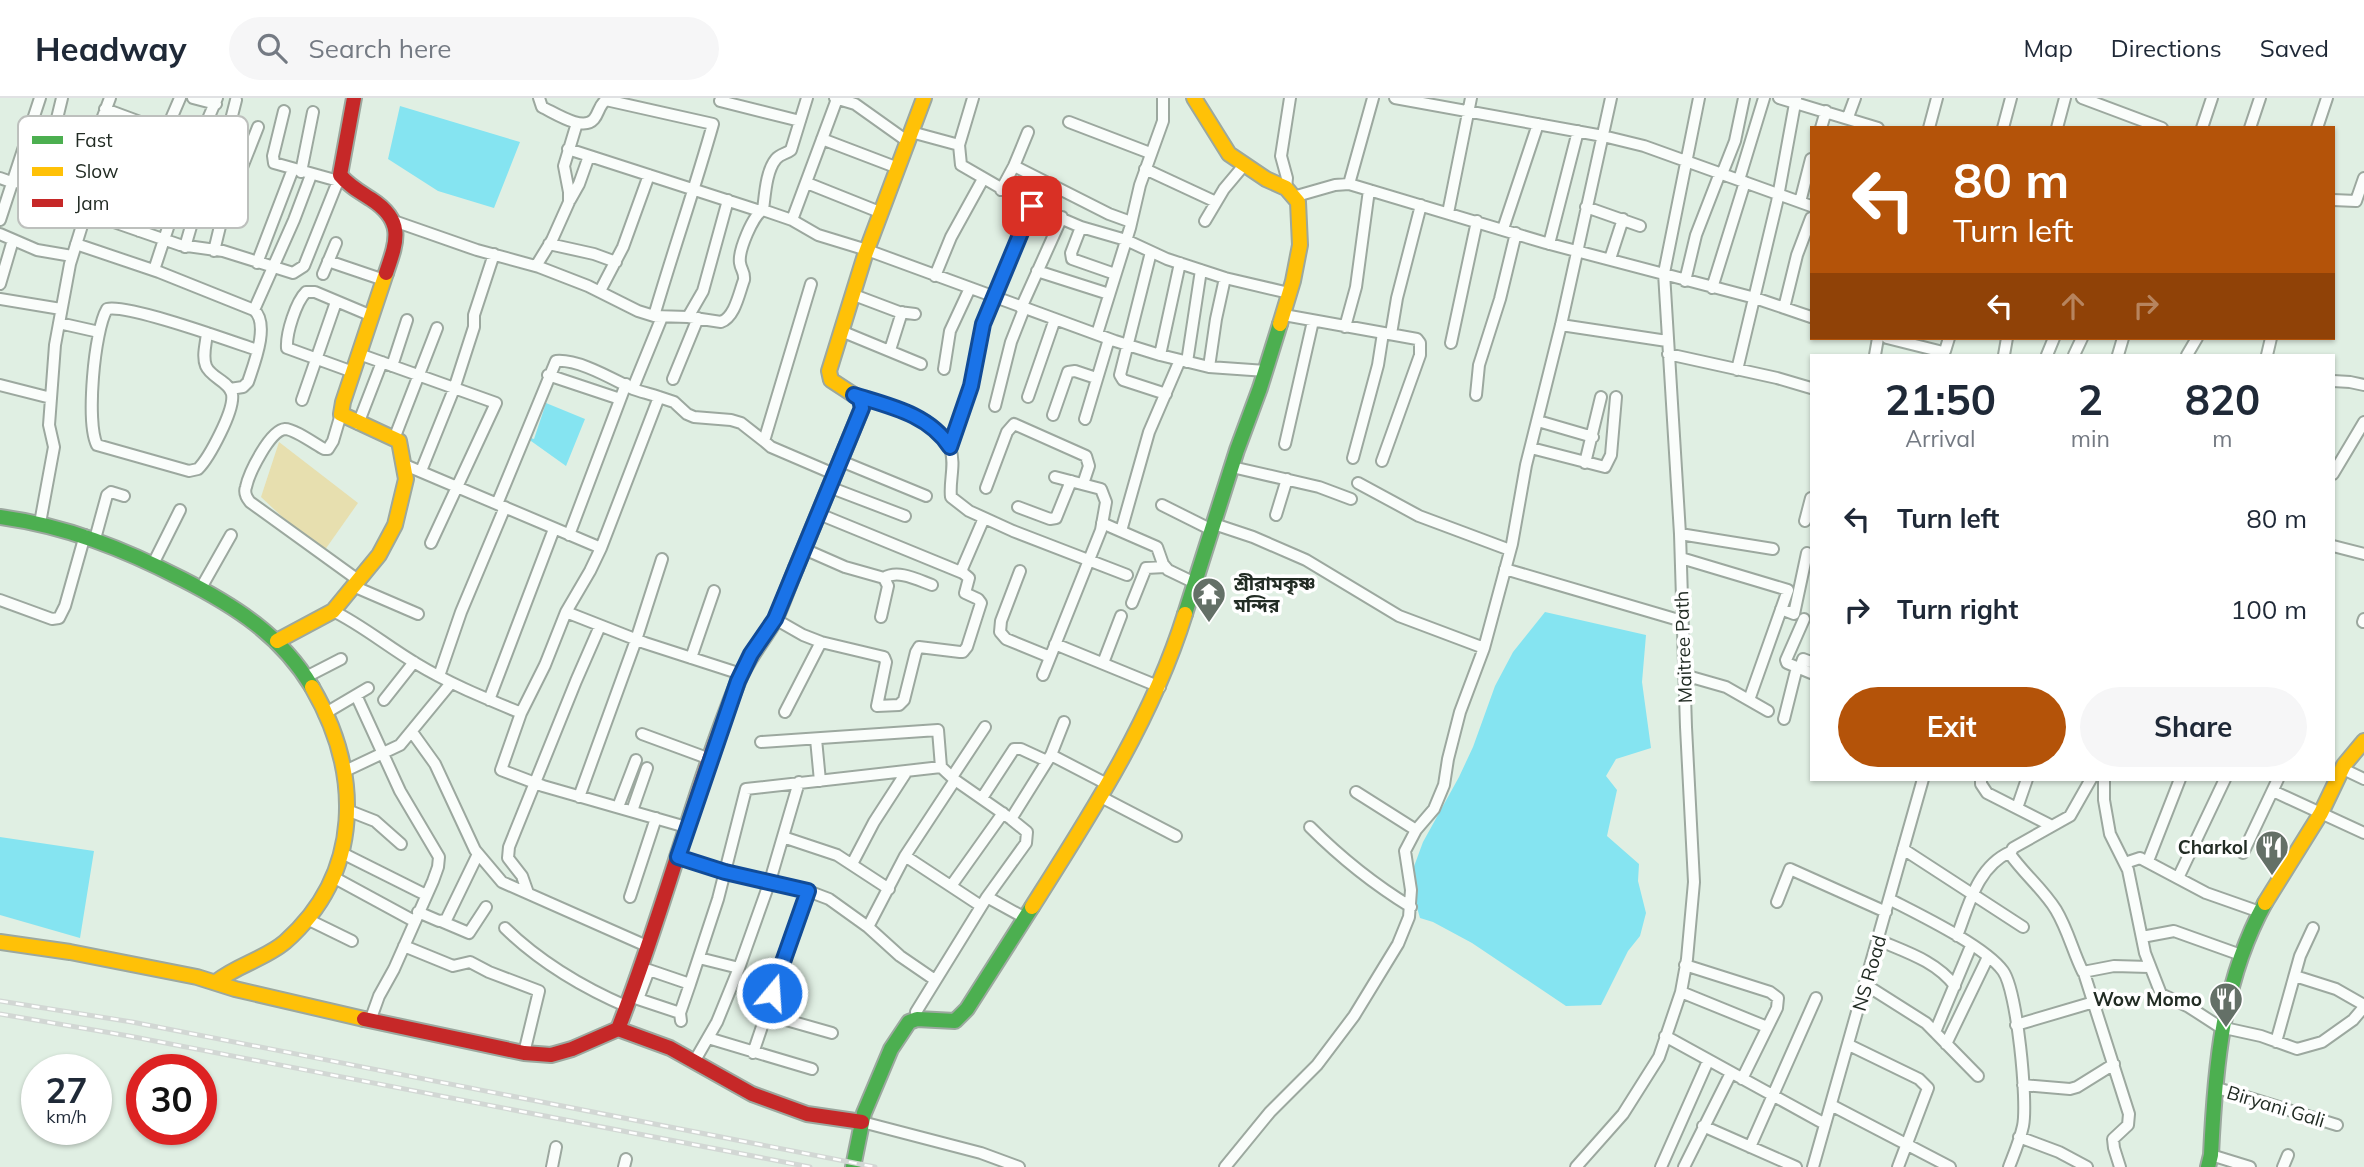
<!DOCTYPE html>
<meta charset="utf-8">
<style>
:root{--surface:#fff;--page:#f6f6f7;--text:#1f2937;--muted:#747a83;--line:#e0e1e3;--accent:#b45309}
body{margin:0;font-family:Mulish,"Noto Sans Bengali",sans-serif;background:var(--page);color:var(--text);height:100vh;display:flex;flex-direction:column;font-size:26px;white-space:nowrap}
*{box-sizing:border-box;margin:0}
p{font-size:23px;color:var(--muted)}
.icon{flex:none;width:38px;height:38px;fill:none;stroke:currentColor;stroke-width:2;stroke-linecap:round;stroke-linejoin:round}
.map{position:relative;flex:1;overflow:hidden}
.side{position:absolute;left:1810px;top:256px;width:525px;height:427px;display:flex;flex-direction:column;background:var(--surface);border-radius:0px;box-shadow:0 2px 5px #0004}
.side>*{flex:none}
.top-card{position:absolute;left:1810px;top:28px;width:525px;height:214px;border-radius:0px;box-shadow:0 2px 5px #0004;background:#b45309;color:#fff;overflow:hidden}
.speed{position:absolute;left:21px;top:956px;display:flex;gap:14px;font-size:35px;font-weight:700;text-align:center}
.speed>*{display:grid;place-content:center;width:91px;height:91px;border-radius:50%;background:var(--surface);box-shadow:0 2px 5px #0004;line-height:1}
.speed small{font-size:18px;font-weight:400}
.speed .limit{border:10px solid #d22;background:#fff;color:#111}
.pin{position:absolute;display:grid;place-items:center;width:60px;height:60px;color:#fff;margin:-30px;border-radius:14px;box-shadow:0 4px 10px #0006}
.me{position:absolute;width:77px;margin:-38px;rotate:18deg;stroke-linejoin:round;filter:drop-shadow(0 0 5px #0008)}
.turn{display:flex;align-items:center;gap:24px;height:147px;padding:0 28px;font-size:32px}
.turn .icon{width:91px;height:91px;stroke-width:2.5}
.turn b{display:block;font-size:49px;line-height:60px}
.lanes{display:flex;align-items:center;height:66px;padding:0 28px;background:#0003;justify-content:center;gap:35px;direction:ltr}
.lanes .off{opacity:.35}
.eta{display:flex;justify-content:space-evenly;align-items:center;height:119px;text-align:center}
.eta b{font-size:42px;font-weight:700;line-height:49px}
.action{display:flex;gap:14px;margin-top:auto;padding:14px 28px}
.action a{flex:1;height:80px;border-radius:42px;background:var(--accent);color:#fff;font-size:28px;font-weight:700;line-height:80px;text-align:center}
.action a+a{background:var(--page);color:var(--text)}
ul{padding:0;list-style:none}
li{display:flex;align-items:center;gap:21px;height:91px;padding:0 28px}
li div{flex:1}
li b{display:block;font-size:26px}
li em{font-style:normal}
header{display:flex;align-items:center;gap:42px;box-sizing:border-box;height:98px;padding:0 35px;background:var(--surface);border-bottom:2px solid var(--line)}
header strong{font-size:33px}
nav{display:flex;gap:38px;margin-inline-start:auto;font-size:24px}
.search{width:490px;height:63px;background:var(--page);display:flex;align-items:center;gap:18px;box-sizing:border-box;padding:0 24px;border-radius:38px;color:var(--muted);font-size:26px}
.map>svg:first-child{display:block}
.green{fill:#e7dfaf}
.water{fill:#85e4f1}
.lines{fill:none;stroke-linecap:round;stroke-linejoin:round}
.street-casing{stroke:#9ca89f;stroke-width:14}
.fast-casing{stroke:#9ca89f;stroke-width:18}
.slow-casing{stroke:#9ca89f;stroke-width:18}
.jam-casing{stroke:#9ca89f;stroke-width:18}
.street{stroke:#fafdfb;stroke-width:10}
.fast{stroke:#4caf50;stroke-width:14}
.slow{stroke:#ffc107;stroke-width:14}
.jam{stroke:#c62828;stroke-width:14}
.rail-casing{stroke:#d2d7d4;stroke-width:5}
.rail{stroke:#fff;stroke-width:2.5;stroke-dasharray:8;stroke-linecap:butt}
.route-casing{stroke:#114b97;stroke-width:18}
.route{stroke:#1a73e8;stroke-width:12}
.labels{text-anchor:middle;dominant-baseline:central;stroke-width:7;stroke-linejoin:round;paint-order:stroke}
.poi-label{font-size:19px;font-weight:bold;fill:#222c24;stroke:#fff;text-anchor:end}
.street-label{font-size:19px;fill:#222c24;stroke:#fff}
.key{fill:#fff;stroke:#bdc0bd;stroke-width:2}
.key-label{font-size:19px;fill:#222c24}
</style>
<header>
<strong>Headway</strong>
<div class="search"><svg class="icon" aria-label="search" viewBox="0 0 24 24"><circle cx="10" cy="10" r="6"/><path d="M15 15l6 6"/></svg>Search here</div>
<nav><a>Map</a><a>Directions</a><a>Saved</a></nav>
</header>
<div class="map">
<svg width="2364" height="1069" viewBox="0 0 2364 1069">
<rect width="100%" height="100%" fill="#e0efe3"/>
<!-- green -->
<path class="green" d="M279 344 358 405 322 456 261 399Z"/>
<!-- water -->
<path class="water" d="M400 8 520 44 494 110 438 93 388 61Z
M546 305 585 321 566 368 524 338 534 341Z
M1545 514 1646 537 1642 584 1651 650 1616 661 1606 678 1617 692 1607 738 1639 766 1638 783 1646 815 1640 838 1628 853 1601 907 1566 908 1472 845 1433 824 1420 820 1409 782 1423 744 1459 679 1473 649 1495 588 1513 554Z
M0 739 94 753 80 840 0 817Z"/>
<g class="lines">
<!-- street casing -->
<g class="street-casing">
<path id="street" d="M62 0 43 78 44 91 49 95 87 102
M193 0 216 6
M539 0 542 9C555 15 583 34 594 21 599 15 599 7 606 2L713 26C695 90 673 153 654 218
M835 0 855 6 907 43
M1395 0 1603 38 1644 48 1811 108
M1779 0 1878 30
M2082 0 2162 30
M720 3 800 23
M105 11 159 31 168 28 180 0
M284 13 273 58 274 65 342 84
M1848 19 1855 0
M1069 24 1150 55
M1821 30 1826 13
M1929 30 1937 0
M2003 30 2011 0
M2057 30 2065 0
M2202 30 2212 0
M2250 30 2260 0
M2317 30 2327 0
M911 34 959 47 973 0
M822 41 898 70
M96 47 154 70 158 74 156 86 139 133
M959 47 961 67 1032 108 1081 129 1126 142 1167 161 1225 180 1289 195
M568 51 760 113
M190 63 217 0
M1014 68 1109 116 1131 124
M219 69 236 2
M1145 71 1216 104
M301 74 313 14
M1722 76 1735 43 1744 0
M0 80 14 85
M1739 82 1764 0
M807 85 882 115
M1349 86 1546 145 1755 200 1811 219
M1286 90 1287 80 1281 58 1290 0
M1001 92 1014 68 1028 34
M1293 99 1335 87 1349 86 1373 0
M570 102 579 86 589 58
M2333 102 2356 103 2364 80
M1800 104 1811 61
M1586 109 1640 128
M763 112C765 97 766 73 776 61 780 56 786 56 791 52L807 0
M85 114 180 147 223 153 293 175 304 168 338 83
M1448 115 1471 0
M0 122 40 0
M792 122 837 1
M394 123 477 152 539 169 588 188 638 213 654 218 688 219 721 224C735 219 739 195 744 182 745 174 741 172 740 165 738 153 753 117 763 112L792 122 818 137 867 152 1115 243 1160 257 1209 269 1266 273
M1205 123 1224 91 1245 66
M1081 129 1071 155 1072 161 1115 176
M1503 131 1538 26
M0 136 37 152 72 158
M76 146 159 174 254 212C270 226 254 266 248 284L243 289 230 291
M549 146 594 156 616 164
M1549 146 1578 33
M185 149 209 66
M214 153 222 120 258 29
M1151 154 1120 277 1123 282 1166 296
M1610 161 1623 121
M328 163 384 182
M257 165 293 71
M536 168 552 142 569 104V94L564 68 577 25
M154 172 190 63 209 66 241 76
M1037 173 1109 196
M323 176 336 145
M935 178 951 139 983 81
M1685 183 1696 137 1720 75
M0 186 13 142
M811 186 764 343 771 349 834 376
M1712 190 1745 84
M600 193 623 149 649 77
M854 197 899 214 915 216
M0 201 61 211
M1021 210 1062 119
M1784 210 1797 157 1811 120
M254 212 294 122 311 77
M1284 217 1417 241 1420 245V257L1382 363
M688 219 703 193 728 102
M59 225 99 234
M1561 227 1667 243
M1345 229 1356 189 1369 92
M841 233 921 266
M207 235C206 246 202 258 206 268 211 280 229 283 232 296 235 312 209 360 198 371L189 373 97 347C86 325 94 233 107 211 129 206 230 243 257 252
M1097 236 1130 130 1140 87 1163 23V0
M1391 236 1397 200 1421 107
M1887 240 1943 254 1945 253 1949 240
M1451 245 1477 123
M890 252 902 214
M359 256 496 305 431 445
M1668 256 1777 280 1811 290
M1160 257 1180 165
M1875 257 1878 240
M2004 257 2007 240
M2047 257 2054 240
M2074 257 2082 240
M2118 257 2123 240
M2187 257 2197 240
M2267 257 2271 240
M1187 264 1201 172
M392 268 407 222
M1209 269 1216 221 1225 180
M944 271 950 233 970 190
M1737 272 1777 104 1796 0
M353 274 287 250C286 235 296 204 306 194H315L372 218
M548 277 620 301
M673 281 698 220
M2333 283 2350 284 2364 287
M0 287 51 300
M633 290 662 219
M1476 297 1479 267 1500 201 1516 135
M856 298C885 306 939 318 950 350 956 366 949 383 951 399L969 413 1013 433 1127 477
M659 299 674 304 687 316 694 319 731 322 741 325 764 343
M1028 299 1055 221
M302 302 336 204
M995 308 1011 244 1024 211
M341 316 333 343 328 351H324C315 346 294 331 285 331 270 332 249 375 246 389 244 394 246 399 250 404L358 482
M1053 317 1068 274 1075 273 1096 280
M1085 321 1109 241
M1538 323 1593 339
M358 326 382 264
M394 341 437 230
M1285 346 1313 223
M950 349 970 288 983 226 1032 108
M1531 350 1605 369 1611 357 1616 299
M1353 360 1378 267 1383 235
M841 363 926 398
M1585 365 1601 299
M405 367 601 450
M1232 369 1319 389 1351 401
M421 373 454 291 474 229V217L494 156
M2333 376 2364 324
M1358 385 1419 418 1510 452
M829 389 905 418
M986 390 1007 334 1014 326 1086 358 1089 368 1083 386
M497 406 556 263C579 261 612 281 633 291 641 294 651 296 659 299L601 450 590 473 566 514
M1162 407 1212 432
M1018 409 1050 421 1056 420 1071 383
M819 416 963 475
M1276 417 1287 381
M1805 423 1811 400
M40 425 54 349 49 327 55 247 70 166 84 121 98 32 110 0
M1102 425 1157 449 1163 466 1168 472 1195 485
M1214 426 1253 439 1306 462 1399 518 1484 550
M1121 433 1149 334 1180 262
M1680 436 1773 451
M569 437 626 286
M95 441 107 397 111 394 124 398
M2333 448 2364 456
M804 451 845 469 884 480 888 488 881 519
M1681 460 1788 492 1749 602
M153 466 180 412
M1505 471 1682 523
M1020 473 1001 523 1000 534 1006 541 1050 559
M884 480C898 471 918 482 932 487
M353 488 418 516
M201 490 231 437
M0 502 52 521 59 520 65 508 85 437
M1132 505 1146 470 1165 469
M1781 511 1794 516 1807 455
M333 513C362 527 388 549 417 566 450 586 485 600 521 615L545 567 566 514 645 545 741 576
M775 521 803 537 821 544 884 559 886 564 877 608 899 607 904 602 916 554 919 549 960 554H963L967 549 981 505 978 501 965 495 969 480 963 475 962 471 984 420
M1804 521 1786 562 1787 565 1811 575
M2363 524 2364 521
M1055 546 1160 589
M691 560 714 493
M1103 565 1121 518
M1800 570 1803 561 1811 564
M1043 577 1101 432 1106 404 1101 391 1055 379
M1684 577 1726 589 1768 613
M439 578 461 514 505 409
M306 579 341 561
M356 597 400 693 439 759 438 769 433 783 394 871 379 898 370 923
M384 602 414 564
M489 602 554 431
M785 614 821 544
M521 615 501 672 543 688 686 729
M324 616 368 590
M1784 621 1797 569
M412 634 435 666 475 752 502 784 649 849
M642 636 710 661
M816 641 820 683
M761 644 938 632 941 669 955 682
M1051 657 1107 686
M2343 671 2364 681
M343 674 400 647 451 585
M952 679 985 629
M1981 681V686L1987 695 2050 727
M2091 681 2070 718 2013 750 2010 756C2024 776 2043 791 2056 812 2068 832 2073 854 2083 874L2114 868 2149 869
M2104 681V702L2110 736 2128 772 2145 855 2161 896 2189 909 2220 929 2261 938 2297 951 2322 944 2353 922 2364 909
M2273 693 2364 735
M1356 694 1416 732
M579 699 636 542 662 461
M1101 699 1176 738
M982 700 1014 651H1021L1047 663
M618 709 636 662
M2017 710 2027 681
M347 712 375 723 401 746
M632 713 647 670
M1011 721 1051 657 1064 624
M1310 729C1340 759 1375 787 1411 809
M783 739 837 757 889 791
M1903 751 2023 829
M342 755 426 797
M2243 755 2278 681
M905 758 981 808
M678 759 725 774 800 790 829 801 868 829
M2148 763 2180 681
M2125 765 2140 760 2206 795 2260 814
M852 766 874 724 907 673
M333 779 414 823
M2178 780 2225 681
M951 788 1003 715
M528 795 522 778 508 760 509 749 576 583 600 528
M630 799 656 720
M1889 801C1918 816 1985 848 2003 873 2017 892 2028 1004 2023 1028 2020 1042 2014 1056 2009 1069
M1777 804 1790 771 1886 814
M418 814 439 823 446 822 478 756
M307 821 352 843
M443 824 469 835 486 809
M505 830C540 864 584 890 628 909
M1957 838C1969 807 1977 769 2010 754
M2142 839 2174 833 2241 857
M1878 842C1906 854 1936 863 1955 888
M404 848 453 868 470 864 489 874 539 893 524 955
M1685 867 1770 894 1778 900 1777 910 1742 981
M739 870 770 783 799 684
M2084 875 2129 1016 2128 1027 2113 1041 2114 1050 2120 1069
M2295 878 2336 891 2364 907
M935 882 900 858 868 829 905 758 955 682 1011 721 1027 734 1026 745 987 799 1025 820
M1866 887 1926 925 1978 978
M1681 894 1767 929
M916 914 987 799
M680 915 638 901 649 872 690 886 718 801 746 691 941 669
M765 916 832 935
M681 923 680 915 690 886
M2016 927 2094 904
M1935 934 1971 848
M1665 938 1825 1026
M708 940 812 971
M2276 944 2300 858 2313 830
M1946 946 1988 859
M1849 947 1919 981 1928 990 1898 1069
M753 955 808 793
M694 964 717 924 739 870 699 860
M2023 987 2070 991 2077 989 2114 966
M2214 989 2337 1027
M1831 1007 1950 1069
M862 1024 981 1055 1019 1069
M1703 1028 1796 1069
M2019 1039 2059 1054 2087 1069
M1750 1049 1816 900
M2211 1057 2250 1069
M552 1069 556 1049
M624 1069 626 1061
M1225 1069 1270 1014 1317 967 1354 918 1398 846 1409 819 1411 792 1405 753 1416 732 1434 711 1444 687 1448 661 1460 614 1484 550 1512 446 1526 367 1561 227 1611 0
M1576 1069 1623 1016 1659 959 1681 894 1687 861 1694 784 1686 629 1680 436 1664 175 1699 0
M1661 1069 1708 963
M1684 1069 1731 975
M1813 1069 1923 681
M2283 1069 2288 1057"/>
</g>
<!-- fast casing -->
<g class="fast-casing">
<path id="fast" d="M0 419C66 428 124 451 182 481 235 508 281 537 312 589
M1185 516 1237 352 1260 290 1280 226
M853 1069 864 1015 891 951 909 924 917 921 955 923 967 911 1032 809
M2208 1069 2211 1057C2215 970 2222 883 2265 805"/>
</g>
<!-- slow casing -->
<g class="slow-casing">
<path id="slow" d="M1194 0 1229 56 1266 81 1286 90 1298 104 1300 147 1293 183 1280 226
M796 470 862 310 860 301 831 282 829 273 865 157 924 0
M277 543 333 513 379 457 395 427 406 381 399 343 341 316 343 304 386 175
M2265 805 2321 715 2344 667 2364 643
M1032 809C1091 716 1152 622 1185 516
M0 844 70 854 197 879 235 891 364 921
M216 884C237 867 265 861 285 844 363 775 362 675 312 589"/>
</g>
<!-- jam casing -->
<g class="jam-casing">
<path id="jam" d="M354 0 340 77C349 88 360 94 371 101 405 123 397 143 386 175
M364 921 524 955 551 957 572 951 618 931 670 950 752 996 807 1016 862 1024
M618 931C663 817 692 697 738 584 747 560 764 542 776 520 783 504 789 487 796 470"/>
</g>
<!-- street -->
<use href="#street" class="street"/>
<!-- fast -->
<use href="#fast" class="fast"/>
<!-- slow -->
<use href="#slow" class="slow"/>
<!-- jam -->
<use href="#jam" class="jam"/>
<!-- rail casing -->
<g class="rail-casing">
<path id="rail" d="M0 903 132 924 875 1069
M0 916 129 938 810 1069"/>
</g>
<!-- rail -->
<use href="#rail" class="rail"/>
</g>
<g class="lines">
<!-- route casing -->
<g class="route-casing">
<path id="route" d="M772 895 808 793 725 774 678 759 738 583 751 556 775 521 862 310 860 301 854 297C889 308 929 316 950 349L971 288 983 226 1032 108"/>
</g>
<!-- route -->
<use href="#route" class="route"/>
</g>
<!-- icons -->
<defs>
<g id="temple-pin" transform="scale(1.75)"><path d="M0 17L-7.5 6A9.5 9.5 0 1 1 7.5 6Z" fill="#647067" stroke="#fff"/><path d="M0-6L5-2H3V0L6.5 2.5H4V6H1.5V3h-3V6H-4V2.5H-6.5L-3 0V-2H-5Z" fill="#fff"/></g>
<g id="restaurant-pin" transform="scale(1.75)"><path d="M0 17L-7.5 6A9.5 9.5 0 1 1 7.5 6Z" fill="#647067" stroke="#fff"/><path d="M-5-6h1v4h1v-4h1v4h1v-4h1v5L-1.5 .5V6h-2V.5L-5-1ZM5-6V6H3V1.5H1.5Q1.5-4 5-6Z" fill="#fff"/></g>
</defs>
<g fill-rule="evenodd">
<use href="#temple-pin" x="1209" y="496"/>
<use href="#restaurant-pin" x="2272" y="749"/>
<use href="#restaurant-pin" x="2226" y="901"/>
</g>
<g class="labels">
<!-- poi labels -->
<g class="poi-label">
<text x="1234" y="485" text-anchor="start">শ্রীরামকৃষ্ণ<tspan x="1234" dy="22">মন্দির</tspan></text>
<text x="2248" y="749">Charkol</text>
<text x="2202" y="901">Wow Momo</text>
</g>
<!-- street labels -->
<g class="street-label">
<text transform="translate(1683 549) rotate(-92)">Maitree Path</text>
<text transform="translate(1869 875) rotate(-74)">NS Road</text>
<text transform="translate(2276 1008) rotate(17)">Biryani Gali</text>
</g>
</g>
<!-- legend -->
<rect x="18" y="18" width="230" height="112" rx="10" class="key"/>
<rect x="32" y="38" width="31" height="8" fill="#4caf50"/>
<rect x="32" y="69" width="31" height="9" fill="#ffc107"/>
<rect x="32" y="101" width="31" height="8" fill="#c62828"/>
<g class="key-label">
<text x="75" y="49">Fast</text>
<text x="75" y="80">Slow</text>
<text x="75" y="112">Jam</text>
</g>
</svg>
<div class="speed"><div>27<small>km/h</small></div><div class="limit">30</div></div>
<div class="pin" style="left:1032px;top:108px;background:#d93025"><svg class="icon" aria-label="arrive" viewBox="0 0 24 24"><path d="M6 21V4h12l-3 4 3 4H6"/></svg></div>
<svg class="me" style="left:772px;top:895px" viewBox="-20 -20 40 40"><circle r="17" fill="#1a73e8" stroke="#fff" stroke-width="3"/><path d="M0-11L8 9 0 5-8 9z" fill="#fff"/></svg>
<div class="top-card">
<div class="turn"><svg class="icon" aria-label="left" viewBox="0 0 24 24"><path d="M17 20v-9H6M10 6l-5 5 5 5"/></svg><div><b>80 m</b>Turn left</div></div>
<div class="lanes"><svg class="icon" aria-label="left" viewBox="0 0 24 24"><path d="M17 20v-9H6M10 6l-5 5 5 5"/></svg><svg class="icon off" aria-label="ahead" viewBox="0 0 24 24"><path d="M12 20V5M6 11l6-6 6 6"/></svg><svg class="icon off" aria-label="right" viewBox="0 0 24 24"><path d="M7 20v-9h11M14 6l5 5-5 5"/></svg></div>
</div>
<section class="side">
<div class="eta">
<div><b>21:50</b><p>Arrival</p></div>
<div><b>2</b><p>min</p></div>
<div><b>820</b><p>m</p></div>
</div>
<ul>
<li><svg class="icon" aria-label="left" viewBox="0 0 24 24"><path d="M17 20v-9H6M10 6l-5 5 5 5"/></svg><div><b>Turn left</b></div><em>80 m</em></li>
<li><svg class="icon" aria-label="right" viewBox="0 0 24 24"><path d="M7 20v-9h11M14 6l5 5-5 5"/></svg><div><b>Turn right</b></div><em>100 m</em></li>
</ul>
<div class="action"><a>Exit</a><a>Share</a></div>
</section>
</div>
